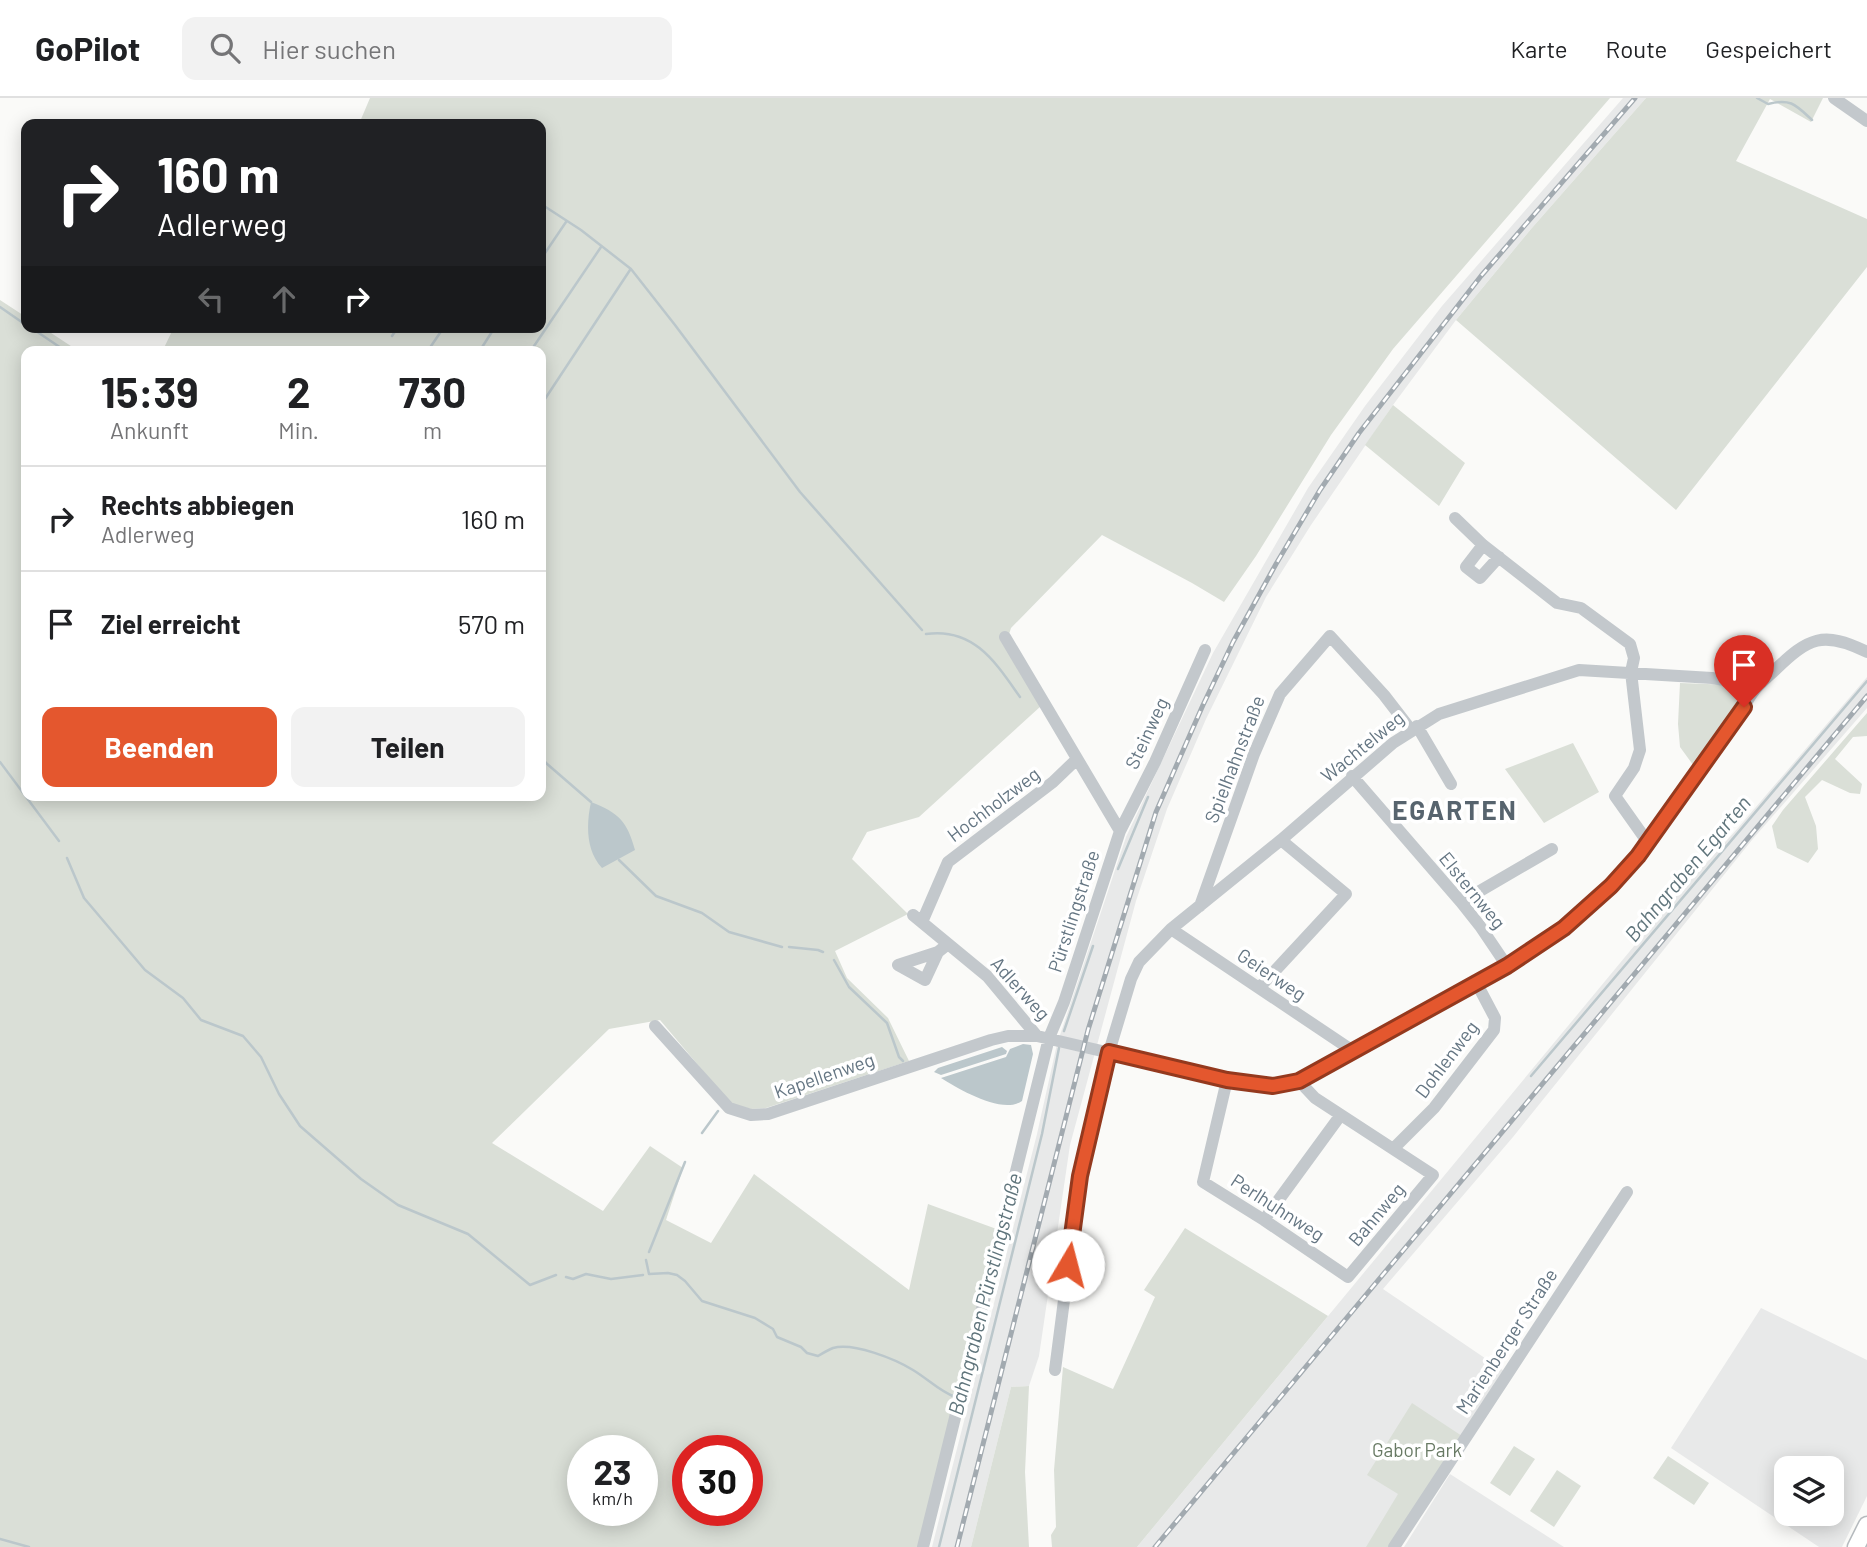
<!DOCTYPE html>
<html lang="de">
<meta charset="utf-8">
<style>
:root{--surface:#fff;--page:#f2f2f2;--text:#202124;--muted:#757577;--line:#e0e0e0;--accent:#e4572e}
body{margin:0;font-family:Barlow,sans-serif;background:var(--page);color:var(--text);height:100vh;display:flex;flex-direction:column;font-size:26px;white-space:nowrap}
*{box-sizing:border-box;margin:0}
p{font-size:23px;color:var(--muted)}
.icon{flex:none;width:38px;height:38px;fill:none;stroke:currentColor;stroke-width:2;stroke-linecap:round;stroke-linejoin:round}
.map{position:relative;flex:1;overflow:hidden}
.side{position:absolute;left:21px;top:248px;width:525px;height:455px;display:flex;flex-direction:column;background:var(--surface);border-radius:14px;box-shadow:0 4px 18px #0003}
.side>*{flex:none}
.guide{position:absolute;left:21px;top:21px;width:525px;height:214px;border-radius:14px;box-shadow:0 4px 18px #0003;background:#202124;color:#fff;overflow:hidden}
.controls{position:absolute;left:1774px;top:1358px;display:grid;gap:14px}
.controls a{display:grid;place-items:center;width:70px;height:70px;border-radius:14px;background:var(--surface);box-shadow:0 4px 18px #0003;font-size:35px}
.speed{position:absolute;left:567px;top:1337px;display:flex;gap:14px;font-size:35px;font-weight:700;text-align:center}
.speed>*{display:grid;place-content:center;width:91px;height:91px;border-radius:50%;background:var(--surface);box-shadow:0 4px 18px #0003;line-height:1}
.speed small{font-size:18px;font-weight:400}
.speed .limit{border:10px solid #d22;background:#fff;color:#111}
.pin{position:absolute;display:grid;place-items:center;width:60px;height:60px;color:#fff;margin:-72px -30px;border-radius:50% 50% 50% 0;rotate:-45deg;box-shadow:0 0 7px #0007}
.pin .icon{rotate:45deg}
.me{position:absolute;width:77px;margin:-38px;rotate:8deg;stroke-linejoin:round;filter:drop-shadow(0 0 5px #0008)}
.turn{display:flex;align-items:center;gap:24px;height:147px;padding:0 21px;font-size:32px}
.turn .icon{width:91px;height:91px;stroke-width:2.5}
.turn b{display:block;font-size:49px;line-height:60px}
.lanes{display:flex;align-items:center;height:66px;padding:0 21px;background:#0003;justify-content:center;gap:35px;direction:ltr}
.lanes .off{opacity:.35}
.eta{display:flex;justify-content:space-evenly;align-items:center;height:119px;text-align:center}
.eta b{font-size:42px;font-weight:700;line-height:49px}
.button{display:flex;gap:14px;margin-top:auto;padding:14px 21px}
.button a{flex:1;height:80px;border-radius:14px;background:var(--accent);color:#fff;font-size:28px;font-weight:700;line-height:80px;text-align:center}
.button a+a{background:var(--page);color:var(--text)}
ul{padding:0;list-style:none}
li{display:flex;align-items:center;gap:21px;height:105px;padding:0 21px;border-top:2px solid var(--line)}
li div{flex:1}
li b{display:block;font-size:26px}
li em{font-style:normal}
header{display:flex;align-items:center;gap:42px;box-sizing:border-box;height:98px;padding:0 35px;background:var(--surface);border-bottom:2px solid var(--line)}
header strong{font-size:33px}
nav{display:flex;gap:38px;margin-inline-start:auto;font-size:24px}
.search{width:490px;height:63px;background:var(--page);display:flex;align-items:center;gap:18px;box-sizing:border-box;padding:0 24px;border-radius:14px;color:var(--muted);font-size:26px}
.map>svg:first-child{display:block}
.built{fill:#e8e9e9;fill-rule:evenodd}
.green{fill:#dadfd7;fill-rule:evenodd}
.water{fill:#bbc7cb}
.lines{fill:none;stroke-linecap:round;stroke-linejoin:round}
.stream{stroke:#bbc7cb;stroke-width:2.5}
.major-casing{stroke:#b5babe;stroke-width:19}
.minor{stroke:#c3c8cc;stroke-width:12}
.major{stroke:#fff;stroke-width:16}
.rail-casing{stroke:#a2aab0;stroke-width:5}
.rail{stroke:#fff;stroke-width:2.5;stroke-dasharray:8;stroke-linecap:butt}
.route-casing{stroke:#94391e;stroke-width:18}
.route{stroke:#e4572e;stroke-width:12}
.labels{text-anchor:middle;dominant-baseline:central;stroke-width:7;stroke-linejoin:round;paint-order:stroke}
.street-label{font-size:19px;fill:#657683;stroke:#fff}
.park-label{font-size:19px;fill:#687a64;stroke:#fff}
.water-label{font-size:21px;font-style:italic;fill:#60757c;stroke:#fff}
.district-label{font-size:26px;font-weight:bold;letter-spacing:2px;fill:#57646e;stroke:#fff}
</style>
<header>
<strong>GoPilot</strong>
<div class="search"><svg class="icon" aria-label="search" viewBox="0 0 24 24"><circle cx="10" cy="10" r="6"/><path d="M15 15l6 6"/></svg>Hier suchen</div>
<nav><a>Karte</a><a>Route</a><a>Gespeichert</a></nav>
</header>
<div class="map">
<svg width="1867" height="1449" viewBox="0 0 1867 1449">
<rect width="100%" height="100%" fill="#fafaf8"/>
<!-- built -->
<path class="built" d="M1623 0H1646L1531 131 1456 222 1393 307 1311 427 1266 499 1206 621 1167 711 1136 803 1070 1047 1039 1258 1029 1288 1011 1289 971 1449H932L1037 1036 1057 946 1126 739 1213 555 1308 390 1365 308 1442 208Z
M1867 579V610L1752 742 1513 1039 1383 1191 1504 1273 1396 1449H1137L1668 807 1738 730Z
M1761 1210 1867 1262V1398L1842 1449H1819L1671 1350ZM1832 1370V1416H1787V1370Z
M1450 1376 1564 1449H1404Z"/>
<!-- green -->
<path class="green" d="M370 0H1610L1393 251 1331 337 1256 458 1224 504 1192 485 1102 437 1011 530 1005 549 1041 608 919 719 867 734 852 761 908 816 835 853 847 880 888 920 909 963 766 1010 751 1011 731 1006 660 922 609 931 492 1045 603 1113 650 1048 683 1070 666 1122 711 1145 754 1076 909 1192 928 1106 1002 1133 923 1449H0V202L26 219V229H42L80 254H26V698H541V254H162L174 229H541V26H359ZM583 1353H642V1412H583ZM688 1353H747V1412H688Z
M1646 0H1823L1811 24 1770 1 1736 63 1867 121V169L1676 412 1456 222 1531 131Z
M1393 307 1465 365 1439 408 1365 347Z
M1680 585 1734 587 1742 605 1696 671 1680 649 1678 626Z
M1867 615V638L1853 639 1835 661 1862 686 1860 696 1850 695 1822 682 1805 699 1816 728 1818 751 1808 765 1777 750 1772 728 1783 712Z
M1573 645 1599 694 1544 725 1505 671Z
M1185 1130 1328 1218 1137 1449H1052L1051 1437 1056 1429 1054 1372 1063 1269 1113 1291 1155 1199 1144 1192Z
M1029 1288 1025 1374 1029 1449H971L1011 1289Z
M1412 1305 1462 1338 1388 1449H1366L1398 1396 1367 1377Z
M1514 1348 1535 1361 1510 1398 1490 1385Z
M1668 1358 1709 1385 1694 1407 1653 1380Z
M1557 1372 1581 1388 1554 1429 1530 1413Z"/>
<!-- water -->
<path class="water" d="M591 704C619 715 627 723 635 752L602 770C586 753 586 727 591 704Z
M1023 946 1031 947 1033 956 1022 1003C1002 1017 959 991 941 980L1006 959 1010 951Z
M1002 949 1007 953 1006 956 941 977 934 974 938 970Z"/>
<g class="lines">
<!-- stream -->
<path class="stream" d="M1757 0 1768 6C1791 0 1796 7 1812 22
M541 106 581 132 631 171 675 227 800 394 922 532
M541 161 566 124
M0 209 26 227
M30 229 67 254
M392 238 398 229
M427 254 444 229
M479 254 495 229
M530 254 601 149
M541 307 630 172
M926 536C974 529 996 565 1020 599
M541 658 546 665 591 704
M0 664 59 743
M67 760 84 800 145 872 183 900 201 922 243 938 261 959 279 996 300 1028 361 1081 398 1107 468 1136 530 1187 556 1177
M619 762 656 798 702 815 729 834 782 849
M1118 771 1148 699
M789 849 818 852 823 854
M834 862 849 889 887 925 899 959 903 963
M1064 933 1093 848
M1531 978 1867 583
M702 1035 718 1013
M649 1154 685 1064
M646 1162 649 1176 668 1175 677 1177 685 1183 702 1203 755 1220 773 1231 777 1239 801 1249 807 1255 818 1258C823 1255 828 1252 833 1250 853 1244 895 1261 913 1272 928 1281 939 1293 955 1299
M566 1179 573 1181 586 1176 611 1181 643 1177
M0 1441 29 1449
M939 1449 1042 1036 1059 950"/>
<!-- major casing -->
<g class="major-casing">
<path id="major" d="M1856 1449 1867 1427"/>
</g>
<!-- minor -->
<path class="minor" d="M1834 0 1867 23
M1455 420 1483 447 1557 505 1581 510 1630 546 1634 560 1631 574 1640 652 1634 670 1615 698 1644 739 1649 743
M1483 447 1466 469 1480 480 1499 459
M1005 539 1120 733
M1417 628 1451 686
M1352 678 1461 804 1480 828 1507 868
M1461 804 1552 751
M1200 808 1254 656 1280 596 1330 538 1384 597 1411 632
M913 817 987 878 1037 938 1227 982 1273 988 1299 983 1507 868 1564 830 1611 788 1638 758 1744 609C1754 590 1760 586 1775 572 1808 540 1823 532 1867 554
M922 824 948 764 1053 684 1077 661
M1171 831 1353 953
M938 854 898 867 925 882 938 854 948 846
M1259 890 1346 796 1281 742
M655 928 729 1010 751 1017 768 1016 991 942 1008 938H1037
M1227 982 1203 1084 1264 1122 1348 1179 1433 1077 1315 1000 1299 983
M1393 1051 1434 1010 1494 932 1495 920 1476 884
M1264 1122 1340 1018
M1055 1272 1080 1078 1109 954 1131 881 1139 864 1171 831 1281 742 1393 645 1439 616 1579 572 1712 580 1737 584 1754 590
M923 1449 1049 940 1064 904 1120 733 1155 664 1205 552
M1394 1449 1627 1094"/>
<!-- major -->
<use href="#major" class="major"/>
<!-- rail casing -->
<g class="rail-casing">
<path id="rail" d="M957 1449 1088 932 1156 714 1203 607 1233 544 1276 466 1320 392 1359 335 1481 178 1635 0
M1155 1449 1867 598"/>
</g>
<!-- rail -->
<use href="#rail" class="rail"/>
</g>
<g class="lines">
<!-- route casing -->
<g class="route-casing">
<path id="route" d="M1068 1167 1080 1078 1109 954 1227 982 1273 988 1299 983 1507 868 1564 830 1611 788 1638 758 1744 609"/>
</g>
<!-- route -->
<use href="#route" class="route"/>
</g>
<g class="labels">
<!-- street labels -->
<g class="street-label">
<text transform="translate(1146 635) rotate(-65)">Steinweg</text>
<text transform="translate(1362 648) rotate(-39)">Wachtelweg</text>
<text transform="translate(1234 661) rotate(-69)">Spielhahnstraße</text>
<text transform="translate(993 706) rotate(-37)">Hochholzweg</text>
<text transform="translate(1473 792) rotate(51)">Elsternweg</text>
<text transform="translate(1073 813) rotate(-72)">Pürstlingstraße</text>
<text transform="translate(1272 876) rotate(34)">Geierweg</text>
<text transform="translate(1021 890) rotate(48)">Adlerweg</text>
<text transform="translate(1446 961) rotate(-53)">Dohlenweg</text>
<text transform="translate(824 977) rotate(-19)">Kapellenweg</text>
<text transform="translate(1278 1109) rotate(33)">Perlhuhnweg</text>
<text transform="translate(1376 1116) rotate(-50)">Bahnweg</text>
<text transform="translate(1506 1243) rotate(-57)">Marienberger Straße</text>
</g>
<!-- park labels -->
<g class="park-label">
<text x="1417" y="1351">Gabor Park</text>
</g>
<!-- water labels -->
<g class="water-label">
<text transform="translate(1687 770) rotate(-50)">Bahngraben Egarten</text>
<text transform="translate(984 1196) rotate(-76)">Bahngraben Pürstlingstraße</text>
</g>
<!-- district labels -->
<g class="district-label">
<text x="1455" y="711">EGARTEN</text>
</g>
</g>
</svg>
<div class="controls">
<a><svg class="icon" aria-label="layers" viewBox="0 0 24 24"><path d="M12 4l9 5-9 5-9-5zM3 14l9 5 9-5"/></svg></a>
</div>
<div class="speed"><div>23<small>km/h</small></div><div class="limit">30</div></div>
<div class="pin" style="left:1744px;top:609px;background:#d93025"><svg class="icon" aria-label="arrive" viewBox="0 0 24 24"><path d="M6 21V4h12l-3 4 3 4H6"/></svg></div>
<svg class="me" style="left:1068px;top:1167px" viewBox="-20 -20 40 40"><circle r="19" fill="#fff"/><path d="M0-13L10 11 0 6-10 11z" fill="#e4572e"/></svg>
<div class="guide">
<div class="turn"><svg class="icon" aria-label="right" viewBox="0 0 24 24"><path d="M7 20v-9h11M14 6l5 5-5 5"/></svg><div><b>160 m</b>Adlerweg</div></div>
<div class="lanes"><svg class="icon off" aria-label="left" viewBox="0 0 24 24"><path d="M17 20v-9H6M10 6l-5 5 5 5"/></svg><svg class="icon off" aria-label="ahead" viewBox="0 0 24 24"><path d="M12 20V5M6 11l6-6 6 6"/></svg><svg class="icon" aria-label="right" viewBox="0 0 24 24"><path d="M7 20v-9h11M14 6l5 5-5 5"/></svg></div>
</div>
<section class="side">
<div class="eta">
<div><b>15:39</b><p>Ankunft</p></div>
<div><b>2</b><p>Min.</p></div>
<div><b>730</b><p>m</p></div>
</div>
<ul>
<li><svg class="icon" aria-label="right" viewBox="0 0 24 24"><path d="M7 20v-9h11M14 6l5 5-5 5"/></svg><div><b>Rechts abbiegen</b><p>Adlerweg</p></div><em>160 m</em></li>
<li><svg class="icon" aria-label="arrive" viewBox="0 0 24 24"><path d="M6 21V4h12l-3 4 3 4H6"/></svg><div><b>Ziel erreicht</b></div><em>570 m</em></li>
</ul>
<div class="button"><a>Beenden</a><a>Teilen</a></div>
</section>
</div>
